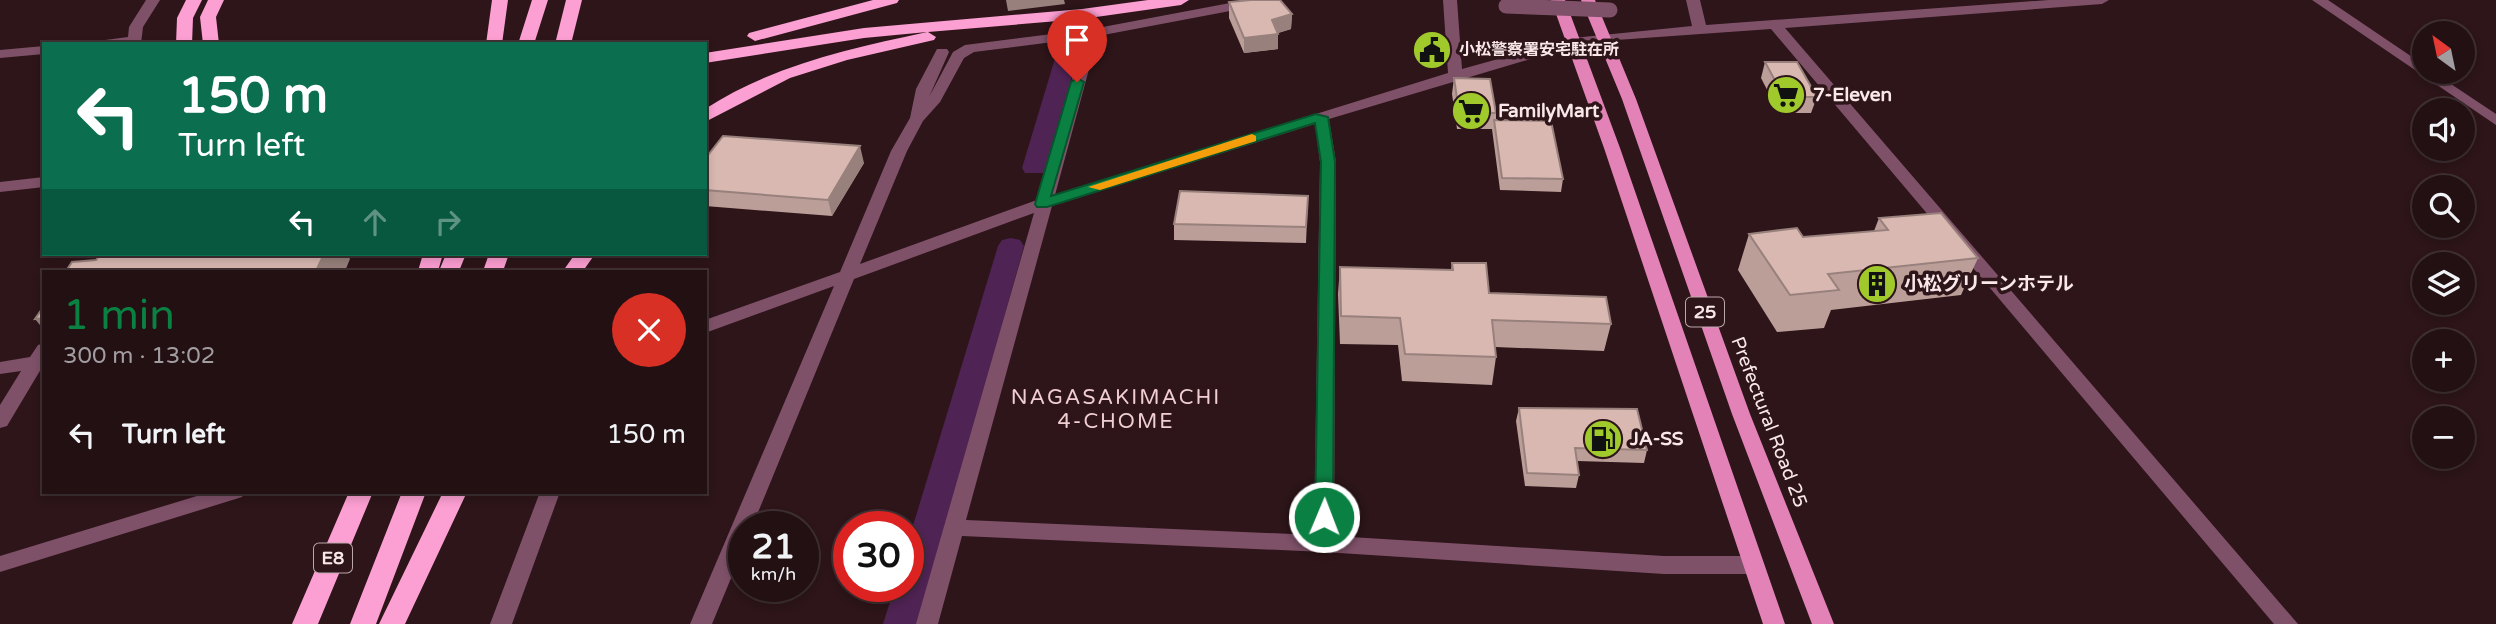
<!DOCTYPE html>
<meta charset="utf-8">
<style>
:root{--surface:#221013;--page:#2a191c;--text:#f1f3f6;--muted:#a29da0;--line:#3f3033;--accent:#0b8043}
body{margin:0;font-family:"Varela Round","Noto Sans JP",sans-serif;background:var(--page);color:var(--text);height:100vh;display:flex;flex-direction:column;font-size:26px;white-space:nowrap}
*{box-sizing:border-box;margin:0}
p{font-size:23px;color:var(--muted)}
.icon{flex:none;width:38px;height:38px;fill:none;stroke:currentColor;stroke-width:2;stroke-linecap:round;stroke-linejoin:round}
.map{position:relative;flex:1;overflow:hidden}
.drawer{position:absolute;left:42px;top:270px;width:665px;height:224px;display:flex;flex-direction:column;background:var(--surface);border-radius:0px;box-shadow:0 4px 10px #0003,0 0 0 2px var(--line)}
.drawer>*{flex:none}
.guide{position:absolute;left:42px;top:42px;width:665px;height:214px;border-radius:0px;box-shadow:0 4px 10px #0003,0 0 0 2px var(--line);background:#0b6e4f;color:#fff;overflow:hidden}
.needle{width:46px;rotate:327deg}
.buttons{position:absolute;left:2412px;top:21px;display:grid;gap:14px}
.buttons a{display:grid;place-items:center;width:63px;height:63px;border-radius:50%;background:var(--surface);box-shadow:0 4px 10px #0003,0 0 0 2px var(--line);font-size:35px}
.speed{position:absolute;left:728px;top:511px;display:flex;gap:14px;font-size:35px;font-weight:700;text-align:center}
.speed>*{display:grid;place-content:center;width:91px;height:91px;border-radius:50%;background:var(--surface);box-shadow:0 4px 10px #0003,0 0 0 2px var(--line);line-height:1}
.speed small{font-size:18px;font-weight:400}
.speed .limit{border:10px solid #d22;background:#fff;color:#111}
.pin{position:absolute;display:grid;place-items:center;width:60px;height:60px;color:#fff;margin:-72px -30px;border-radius:50% 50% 50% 0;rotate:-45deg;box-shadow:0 0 7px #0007}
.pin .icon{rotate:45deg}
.me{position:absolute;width:77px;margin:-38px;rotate:1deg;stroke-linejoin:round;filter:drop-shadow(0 0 5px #0008)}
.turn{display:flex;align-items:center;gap:24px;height:147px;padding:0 21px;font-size:32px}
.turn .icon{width:91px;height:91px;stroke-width:2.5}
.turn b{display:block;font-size:49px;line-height:60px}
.lanes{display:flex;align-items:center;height:66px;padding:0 21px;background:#0003;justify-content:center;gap:35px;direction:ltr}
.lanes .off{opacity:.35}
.round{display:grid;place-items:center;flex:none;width:74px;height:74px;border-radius:37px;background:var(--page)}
.summary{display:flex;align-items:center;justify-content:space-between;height:119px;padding:0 21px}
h1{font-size:42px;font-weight:600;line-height:52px;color:var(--accent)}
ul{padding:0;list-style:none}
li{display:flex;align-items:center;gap:21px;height:91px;padding:0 21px}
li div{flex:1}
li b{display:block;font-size:26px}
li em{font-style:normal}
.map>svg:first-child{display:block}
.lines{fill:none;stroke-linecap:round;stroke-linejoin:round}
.canal{fill:#4f2353;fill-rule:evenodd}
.minor{fill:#7f5169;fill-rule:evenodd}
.major{fill:#e282b7;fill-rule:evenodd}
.highway{fill:#fc9fd2;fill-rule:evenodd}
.minor-bridge{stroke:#7f5169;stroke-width:15}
.wall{fill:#bb9e98}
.shaded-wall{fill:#98817c}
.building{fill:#d9b8b1;stroke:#98817c;stroke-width:2}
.route{fill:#0b8043;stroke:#07532c;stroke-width:2}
.slow{fill:#f59e0b}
.labels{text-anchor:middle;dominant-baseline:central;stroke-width:7;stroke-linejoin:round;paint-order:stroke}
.far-poi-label{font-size:16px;font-weight:bold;fill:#f9e7e9;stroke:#2d1519;text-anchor:start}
.shield{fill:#2d1519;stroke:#bca8ab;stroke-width:2}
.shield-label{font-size:18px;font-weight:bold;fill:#f9e7e9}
.poi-label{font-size:19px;font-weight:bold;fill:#f9e7e9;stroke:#2d1519;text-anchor:start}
.street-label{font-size:19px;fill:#f9e7e9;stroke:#2d1519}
.neighbourhood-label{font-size:21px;letter-spacing:2px;fill:#f0ced2;stroke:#2d1519}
</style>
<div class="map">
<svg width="2496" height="624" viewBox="0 0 2496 624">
<rect width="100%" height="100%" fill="#2d1519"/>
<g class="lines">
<!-- canal -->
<path class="canal" d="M1070 38 1081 45 1046 168 1043 173H1025L1022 168 1059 45Z
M1011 238 1020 240 1024 246 919 624H883L895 586H908V542L998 246 1002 240Z"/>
<!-- minor -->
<path class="minor" d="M146 0H160L143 27 141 44H98L105 40 128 37 129 27Z
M1246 0H1274L1267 4 1098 36 1055 195 1448 73 1443 0H1457L1462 69 1573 38 1692 26 1686 0H1700L1706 25 2049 0H2109L2102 4 1785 28 2298 624H2274L1771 29 1602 41 1574 46 1329 119 1336 162 1334 536 1664 556H1753L1760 559 1764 565 1760 571 1753 574H1664L1324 552 962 536 938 624H916L1034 213 854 279 752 527H744V547L712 624H690L834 286 705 333V320L840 272 891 151 910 118 916 89 937 49H947L949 52 929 97 953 52 965 45 1092 29ZM1084 38 1037 200 860 264 907 151 923 121 940 102 964 58 974 52ZM1315 124 1320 162 1314 535 966 520 1052 206Z
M2312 0H2328L2424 65V72H2433L2496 114V125Z
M44 46V54L0 58V50Z
M44 177V187L0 192V182Z
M44 343V364L7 426 0 428V405L21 371 0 374V362L30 357 38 345Z
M210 492H245L242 497 0 572V556Z
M540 492H560L512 624H490Z"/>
<!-- major -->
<path class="major" d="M1551 0H1565L1620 148 1785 624H1763L1604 148Z
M1581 0H1595L1636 99 1750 414 1834 624H1812L1732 414 1622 99Z"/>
<!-- highway -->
<path class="highway" d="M186 0H202L193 18 192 44H176L177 18Z
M208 0H224L216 17 219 44H203L200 17Z
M492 0H508L502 44H486Z
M532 0H548L534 44H518Z
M566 0H582L571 44H555Z
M873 0H899L897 3 755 41 747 36 749 33Z
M1148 0H1189L1181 5 1082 19 928 32 936 37 934 40 847 60 790 78 705 122V109C773 65 849 49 927 32L864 38 705 63V53L864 28 1082 9Z
M423 254H443L438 271H418Z
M446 254H466L459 271H439Z
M489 254H509L503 271H483Z
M575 254H595L583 271H563Z
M349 492H373L318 624H292Z
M402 492H426L376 624H350Z
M443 492H467L405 624H379Z"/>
<!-- minor-bridge -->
<path class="minor-bridge" d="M1506 6 1610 10"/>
</g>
<!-- wall -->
<path class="wall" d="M1229 2 1292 14 1291 29 1278 33V49L1244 53 1229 18Z
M1765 62 1817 97 1811 113H1779L1761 78Z
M1454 78 1496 113V120L1563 179 1561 192 1500 190 1492 129H1457L1452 94Z
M705 159 864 163 832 216 705 206Z
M1308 196 1306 243 1174 240V224Z
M1879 218 1978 258 1961 295 1831 310 1824 328 1777 332 1738 270 1749 234 1803 237 1874 231Z
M1452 263 1489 293 1611 324 1604 351 1495 347 1496 357 1492 385 1402 381 1398 345 1340 344 1338 294 1340 267 1451 270Z
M1519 408 1647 450 1644 463 1577 461 1579 475 1576 488 1525 486 1516 421Z"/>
<!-- shaded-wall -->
<path class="shaded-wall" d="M1006 0H1064L1065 4 1008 11Z
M1292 14 1291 29 1275 34H1278V49L1244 53V38L1272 20Z
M860 146 864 163 832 216 828 200Z
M324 254H347L350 259 345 271H316Z
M44 318V330L35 319Z"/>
<!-- building -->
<path class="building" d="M1251 0H1280L1292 14 1272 20 1278 34 1244 38 1229 2Z
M1765 62H1797L1817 97H1784Z
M1454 78 1490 79 1496 113 1459 112Z
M1494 120 1551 121 1563 179 1502 178Z
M723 136 860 146 828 200 705 190V159Z
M1180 191 1308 196 1306 227 1174 224Z
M1941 213 1978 258 1828 274 1839 290 1790 295 1749 234 1797 228 1803 237 1888 230 1879 218Z
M100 254H324L316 271H66L72 262 96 260Z
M1452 263H1486L1489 293 1606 297 1611 324 1492 320 1496 357 1405 354 1400 318 1341 316 1340 267 1453 270Z
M44 306V318L35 319Z
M1519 408 1637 409 1647 450 1575 448 1579 475 1527 473Z"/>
<!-- route -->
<path class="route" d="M1077 78 1084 82 1051 196 1316 114 1328 117 1335 162 1333 517 1330 523 1324 525 1315 517 1321 162 1315 123 1047 207H1037L1035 204 1071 82Z"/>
<!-- slow -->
<path class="slow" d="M1252 134 1256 136V141L1100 190 1088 187Z"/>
<!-- icons -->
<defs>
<g id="civic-disc" transform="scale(2.0125)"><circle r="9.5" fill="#a0c92c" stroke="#2d1519"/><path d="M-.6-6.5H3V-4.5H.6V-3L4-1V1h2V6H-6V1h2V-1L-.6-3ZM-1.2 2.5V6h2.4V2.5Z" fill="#111"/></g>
<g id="supermarket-disc" transform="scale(2.0125)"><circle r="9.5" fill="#a0c92c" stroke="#2d1519"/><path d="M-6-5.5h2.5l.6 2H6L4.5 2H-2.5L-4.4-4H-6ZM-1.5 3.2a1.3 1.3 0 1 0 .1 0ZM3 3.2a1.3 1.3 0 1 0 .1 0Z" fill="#111"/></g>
<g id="building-disc" transform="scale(2.0125)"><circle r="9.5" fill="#a0c92c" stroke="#2d1519"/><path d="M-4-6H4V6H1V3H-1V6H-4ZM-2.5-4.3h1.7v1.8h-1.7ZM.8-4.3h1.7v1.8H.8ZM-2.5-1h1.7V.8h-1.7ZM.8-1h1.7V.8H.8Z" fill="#111"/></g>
<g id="fuel-disc" transform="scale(2.0125)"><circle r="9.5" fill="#a0c92c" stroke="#2d1519"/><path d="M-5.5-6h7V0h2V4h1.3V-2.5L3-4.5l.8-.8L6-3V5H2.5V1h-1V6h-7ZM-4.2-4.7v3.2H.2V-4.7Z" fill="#111"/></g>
</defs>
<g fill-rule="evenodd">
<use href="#civic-disc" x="1432" y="50"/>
<use href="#supermarket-disc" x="1786" y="95"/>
<use href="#supermarket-disc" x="1471" y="111"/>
<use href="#building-disc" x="1877" y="284"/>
<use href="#fuel-disc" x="1603" y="439"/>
</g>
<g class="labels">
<!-- far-poi labels -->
<g class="far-poi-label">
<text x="1459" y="50">小松警察署安宅駐在所</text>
</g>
<!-- shield labels -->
<g class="shield">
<rect x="1686" y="297.5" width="38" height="29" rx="5"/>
<rect x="314" y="543.5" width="38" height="29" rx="5"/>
</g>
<g class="shield-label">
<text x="1705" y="312">25</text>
<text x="333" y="558">E8</text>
</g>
<!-- poi labels -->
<g class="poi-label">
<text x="1813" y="95">7-Eleven</text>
<text x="1498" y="111">FamilyMart</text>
<text x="1904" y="284">小松グリーンホテル</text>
<text x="1630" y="439">JA-SS</text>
</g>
<!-- street labels -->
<g class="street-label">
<text transform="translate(1769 422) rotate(69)">Prefectural Road 25</text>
</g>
<!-- neighbourhood labels -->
<g class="neighbourhood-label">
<text x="1116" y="397">NAGASAKIMACHI<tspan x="1116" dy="24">4-CHOME</tspan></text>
</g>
</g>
</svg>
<div class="buttons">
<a><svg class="needle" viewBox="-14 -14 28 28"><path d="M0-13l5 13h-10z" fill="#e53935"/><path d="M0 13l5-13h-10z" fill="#a29da0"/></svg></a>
<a><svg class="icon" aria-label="sound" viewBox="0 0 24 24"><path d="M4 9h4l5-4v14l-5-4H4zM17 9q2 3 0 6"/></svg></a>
<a><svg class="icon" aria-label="search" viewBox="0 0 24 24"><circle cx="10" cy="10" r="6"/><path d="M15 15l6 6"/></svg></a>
<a><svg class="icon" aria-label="layers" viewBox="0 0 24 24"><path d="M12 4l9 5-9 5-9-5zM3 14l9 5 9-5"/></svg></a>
<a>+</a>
<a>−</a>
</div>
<div class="speed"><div>21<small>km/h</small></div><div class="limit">30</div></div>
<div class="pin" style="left:1077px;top:82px;background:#d93025"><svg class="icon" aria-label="arrive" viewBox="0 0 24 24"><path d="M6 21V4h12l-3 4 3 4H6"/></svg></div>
<svg class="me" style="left:1324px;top:517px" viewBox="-20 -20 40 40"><circle r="17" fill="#0b8043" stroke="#fff" stroke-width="3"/><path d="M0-11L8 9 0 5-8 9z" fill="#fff"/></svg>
<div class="guide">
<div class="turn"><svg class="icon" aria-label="left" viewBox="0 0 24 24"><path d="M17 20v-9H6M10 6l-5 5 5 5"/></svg><div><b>150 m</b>Turn left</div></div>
<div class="lanes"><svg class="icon" aria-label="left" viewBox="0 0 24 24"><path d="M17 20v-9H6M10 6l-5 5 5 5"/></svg><svg class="icon off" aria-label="ahead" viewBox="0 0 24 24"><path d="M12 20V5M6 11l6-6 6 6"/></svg><svg class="icon off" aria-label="right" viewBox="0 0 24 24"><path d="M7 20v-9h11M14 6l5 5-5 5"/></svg></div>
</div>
<section class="drawer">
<div class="summary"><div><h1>1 min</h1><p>300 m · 13:02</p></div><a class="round" style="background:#d93025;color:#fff"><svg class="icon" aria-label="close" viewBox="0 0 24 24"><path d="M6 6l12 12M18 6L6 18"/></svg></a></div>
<ul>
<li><svg class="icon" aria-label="left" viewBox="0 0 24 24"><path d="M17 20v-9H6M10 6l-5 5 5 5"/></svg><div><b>Turn left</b></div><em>150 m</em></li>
</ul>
</section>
</div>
